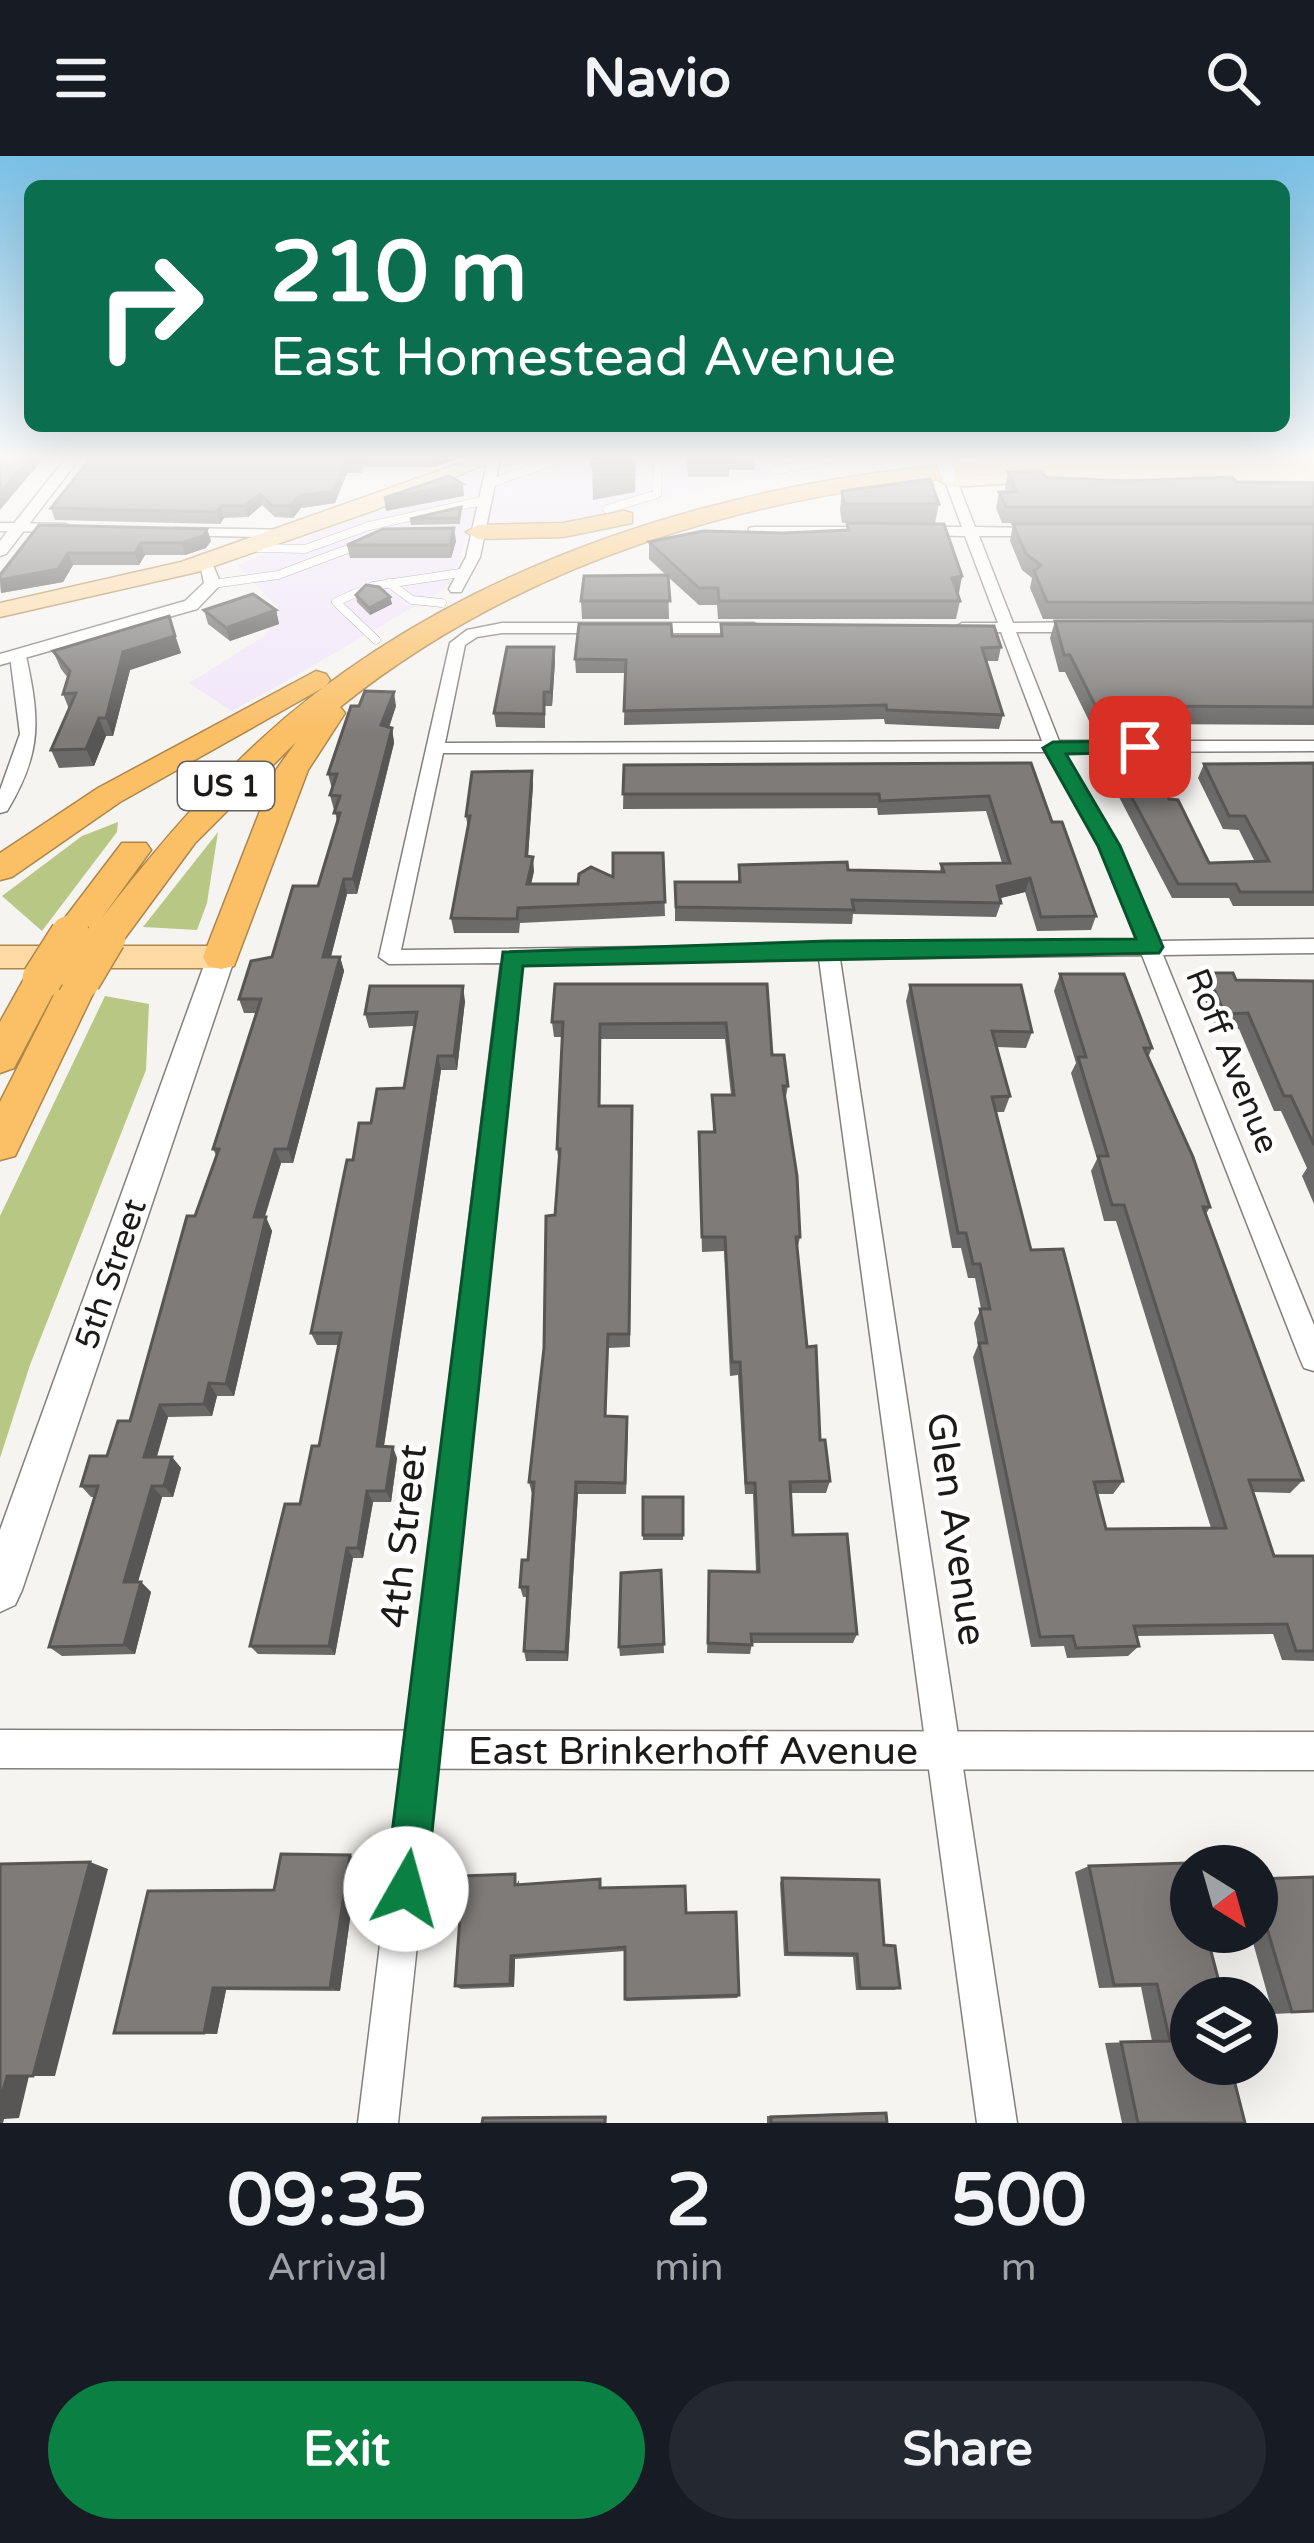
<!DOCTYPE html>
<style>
:root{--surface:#171b24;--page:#242831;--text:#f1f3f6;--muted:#9ea1a6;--accent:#0b8043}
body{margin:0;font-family:"Varela Round",sans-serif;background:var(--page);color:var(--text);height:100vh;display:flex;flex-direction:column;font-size:45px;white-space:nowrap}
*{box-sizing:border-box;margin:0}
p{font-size:39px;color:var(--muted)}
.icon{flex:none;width:66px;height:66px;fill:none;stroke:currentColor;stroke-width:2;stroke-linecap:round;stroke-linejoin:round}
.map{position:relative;height:1967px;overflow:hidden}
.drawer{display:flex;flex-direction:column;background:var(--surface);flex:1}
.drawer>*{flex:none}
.hud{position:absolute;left:24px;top:24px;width:1266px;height:252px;border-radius:18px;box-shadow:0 12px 48px #0002;background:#0b6e4f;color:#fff;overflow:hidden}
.needle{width:78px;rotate:143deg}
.controls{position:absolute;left:1170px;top:1689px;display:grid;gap:24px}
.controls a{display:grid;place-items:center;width:108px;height:108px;border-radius:50%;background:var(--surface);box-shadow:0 12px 48px #0002;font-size:60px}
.pin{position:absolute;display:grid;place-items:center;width:102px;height:102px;color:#fff;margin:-51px;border-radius:24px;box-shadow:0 6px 18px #0006}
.me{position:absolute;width:132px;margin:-66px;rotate:7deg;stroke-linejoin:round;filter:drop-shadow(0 0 9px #0008)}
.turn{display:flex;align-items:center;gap:42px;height:252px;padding:0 48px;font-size:54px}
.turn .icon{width:156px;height:156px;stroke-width:2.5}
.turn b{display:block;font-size:84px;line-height:102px}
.eta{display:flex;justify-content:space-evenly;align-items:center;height:204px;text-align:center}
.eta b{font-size:72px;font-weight:700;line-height:84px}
.primary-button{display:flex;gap:24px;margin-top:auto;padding:24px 48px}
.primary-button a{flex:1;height:138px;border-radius:72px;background:var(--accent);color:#fff;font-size:48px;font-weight:700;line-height:138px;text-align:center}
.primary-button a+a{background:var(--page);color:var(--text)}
header{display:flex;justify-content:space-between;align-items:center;height:156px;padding:0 48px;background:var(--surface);font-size:54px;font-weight:700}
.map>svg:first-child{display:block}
.commercial{fill:#f0e5fa}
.forest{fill:#b8c884}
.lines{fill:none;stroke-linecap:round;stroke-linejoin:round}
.service-casing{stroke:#82807e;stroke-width:9}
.minor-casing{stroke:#82807e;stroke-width:3}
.tertiary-casing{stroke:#82807e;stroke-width:3}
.secondary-casing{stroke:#82807e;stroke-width:3}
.primary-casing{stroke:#ad864b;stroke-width:3}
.motorway-casing{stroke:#ad864b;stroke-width:3}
.service{stroke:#fff;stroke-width:8}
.minor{fill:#fff;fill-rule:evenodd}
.tertiary{fill:#fff;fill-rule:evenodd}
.secondary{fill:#fff;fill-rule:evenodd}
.primary{fill:#fdd9a3;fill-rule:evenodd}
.motorway{fill:#fbbf65;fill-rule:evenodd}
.minor-bridge-casing{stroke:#82807e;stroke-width:15;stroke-linecap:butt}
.motorway-bridge-casing{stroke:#ad864b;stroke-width:42;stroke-linecap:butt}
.minor-bridge{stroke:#fff;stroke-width:14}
.motorway-bridge{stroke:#fbbf65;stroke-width:39}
.wall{fill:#6c6a68}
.shaded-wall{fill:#585655}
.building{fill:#7e7b79;stroke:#585655;stroke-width:3}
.route{fill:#0b8043;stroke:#07532c;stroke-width:3}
.labels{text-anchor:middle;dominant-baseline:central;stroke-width:9;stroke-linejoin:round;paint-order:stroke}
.shield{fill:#fff;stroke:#605f5f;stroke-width:3}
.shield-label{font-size:30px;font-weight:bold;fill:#1c1b1a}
.street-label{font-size:33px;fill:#1c1b1a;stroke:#fff}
.near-street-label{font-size:39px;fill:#1c1b1a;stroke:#fff}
</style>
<header><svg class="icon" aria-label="menu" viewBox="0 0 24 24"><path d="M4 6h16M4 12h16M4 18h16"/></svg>Navio<svg class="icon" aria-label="search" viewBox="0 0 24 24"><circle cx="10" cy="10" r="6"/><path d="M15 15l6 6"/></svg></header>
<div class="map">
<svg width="1314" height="1967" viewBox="0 0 1314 1967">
<rect width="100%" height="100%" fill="#f6f4f1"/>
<!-- commercial -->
<path class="commercial" d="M504 303H853L669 342 571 371 468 370 460 405 446 432 295 520 232 555 189 527 266 479 277 451 237 409Z"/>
<!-- forest -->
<path class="forest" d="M118 666 117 676 42 775 2 740 82 680Z
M218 676 207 747 197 774 143 771Z
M105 840 149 848 146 914 30 1209 0 1302V1060Z"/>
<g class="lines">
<!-- service casing -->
<g class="service-casing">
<path id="service" d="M775 314 832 303
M488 328 560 303
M607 353 657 338 658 303
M259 392 305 393 369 370 486 344
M389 427 412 444 442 447
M213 428 278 419 361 388
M373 430 467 416
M358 436 336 446 376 484"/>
</g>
<!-- minor casing -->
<g class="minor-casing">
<path id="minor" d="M488 303H500L480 401 461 436H451L449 433 466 401Z
M949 316 955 320 975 371 1042 372 1049 376 1042 380H979L1013 467 1084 466 1092 471 1084 476H1016L1059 585H1314V595L1064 596 1119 690 1157 785 1314 783V797L1163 799 1314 1169V1215L1304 1212 1300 1203 1142 799 840 803 1017 1967H977L819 803 522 807 398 1967H358L501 807 389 808 379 801 450 487 467 474 502 467H754L762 472 754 477H502L477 481 465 489 445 587 1042 585 1001 476 962 477 954 472 962 467H998L965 380 914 379 907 375 914 371H962L943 320ZM1046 596 1099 690 1137 785 401 794 443 597Z
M0 367 66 368 73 372 66 376 0 375Z
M754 371H856L863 375 856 379 749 378V372Z
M174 372 294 374 301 378 294 382 179 379 174 378Z
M18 495 26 500C40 564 42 597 7 655L0 657V634L20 578 10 500Z"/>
</g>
<!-- tertiary casing -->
<g class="tertiary-casing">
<path id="tertiary" d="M65 303H79L6 398 0 400V385Z
M200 407H212L221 428 197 453 0 509V498L185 445 204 427Z
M0 1574 1314 1576V1614L0 1612Z"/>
</g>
<!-- secondary casing -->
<g class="secondary-casing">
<path id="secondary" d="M221 791 235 801 22 1434 15 1449 0 1456V1374L207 801Z"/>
</g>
<!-- primary casing -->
<g class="primary-casing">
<path id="primary" d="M472 303H498L375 354 197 416 0 461V447L181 406Z
M1082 311 1314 313V325L1082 323 950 331 940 325 950 319Z
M0 790H221L232 793 237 801 232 809 221 812H0Z"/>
</g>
<!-- motorway casing -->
<g class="motorway-casing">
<path id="motorway" d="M1045 303H1314V317C1204 315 1094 311 985 319 755 336 521 405 340 551L345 557 308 614 234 810 221 813 208 810 203 801 276 614 296 586 195 687 119 790H93L91 777C81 790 73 792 57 787L52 779 122 687H146L151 694 101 763C149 701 199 641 257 587 465 395 767 311 1045 303Z
M624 355 632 357V367L563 381 478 383 466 376 478 369 563 367Z
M316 515 326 518 330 524 326 530 120 646 12 721 0 724V697L98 632Z
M42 810 55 814 61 823 14 912 0 917V866L29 814Z
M81 810 94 814 100 823 15 1000 0 1004V946L62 823 68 814Z"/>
</g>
<!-- service -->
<use href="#service" class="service"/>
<!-- minor -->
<use href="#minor" class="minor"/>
<!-- tertiary -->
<use href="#tertiary" class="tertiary"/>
<!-- secondary -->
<use href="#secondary" class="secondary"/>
<!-- primary -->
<use href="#primary" class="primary"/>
<!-- motorway -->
<use href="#motorway" class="motorway"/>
<!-- minor-bridge casing -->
<g class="minor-bridge-casing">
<path id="minor-bridge" d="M942 303 949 320"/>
</g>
<!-- motorway-bridge casing -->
<g class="motorway-bridge-casing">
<path id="motorway-bridge" d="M42 823 70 779
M81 823 106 781"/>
</g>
<!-- minor-bridge -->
<use href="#minor-bridge" class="minor-bridge"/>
<!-- motorway-bridge -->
<use href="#motorway-bridge" class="motorway-bridge"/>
</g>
<!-- wall -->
<path class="wall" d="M90 303H457L435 311H364L362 317H347L335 347 301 352 293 362 275 361 262 349 248 361 224 362 220 368 55 364 51 352Z
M687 303H755V314H729V321H688Z
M1008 316 1045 321 1124 325 1314 327V368L1002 367 996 352 999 336H1006L1005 332Z
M842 335 939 348 935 367H842L840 354Z
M461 351 460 368 411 369 410 363Z
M847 367 962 420 957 437 960 445 956 463H718L717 449H699L668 421 669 463H582L581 445 666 419 649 403V386L784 377 846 375Z
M1013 368H1314V464L1043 463 1030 432 1032 422 1022 414 1010 385Z
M39 369 207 373 211 385 206 392 185 399H145L139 409H73L63 426 1 437 0 419Z
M456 385 451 402H350L347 389Z
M356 439 390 441 392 448 370 459 357 446Z
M204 454H276L279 468 230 485 208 468Z
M169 460 181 497 130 514 113 580H106L94 610 59 612 51 594 69 553 63 538 68 522 61 513 53 495Z
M1055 465H1314V569L1142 568 1140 573H1093L1065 516H1059L1050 482Z
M721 468 1001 491 998 505H986L1003 559 999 573 885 568 884 563 624 569 625 517H576L575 503 672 480H720Z
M555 505 552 550H545V572L496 571 494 557Z
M396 550 389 572H392L394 587 357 738H347L331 801H340L344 815 293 1007H281L265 1061 272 1075 234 1240H217L212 1260 168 1261 157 1301H172L181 1312 173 1341H162L138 1426H141L151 1436 135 1498 62 1500 49 1491 94 1341H91L81 1330 107 1300 130 1265 195 1060 217 1001 213 993 256 857H244L239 843 272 801 318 730 337 667 335 654H334L330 639 332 633 328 618Z
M1031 607 1052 666 1096 760 1091 774 1037 775 1025 736 1000 742 1001 747 996 761 853 758 852 768 675 765V726H738L739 709 940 716 941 708 1002 707 986 655 878 659 877 652 623 653 624 609Z
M1314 607V750H1233L1229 742H1172L1109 622 1114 608 1169 643 1209 707 1255 706 1239 674 1223 673 1198 622 1204 608Z
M533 629 528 700 534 715 531 728H578L613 721 663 697 665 760 520 767 519 777H454L451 762 468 673 466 660Z
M1207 817 1236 824 1314 825V1048L1302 1020 1307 1012 1281 955H1274L1239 873H1217L1200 833Z
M1060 818 1152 892 1148 902 1210 1051 1206 1058 1303 1324 1290 1337 1253 1336 1274 1400H1314V1505L1282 1504 1273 1478 1136 1480 1139 1490 1128 1500 1067 1502 1064 1490 1031 1491 973 1201 978 1189 974 1167 981 1153 975 1122H968L961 1092H952L906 845 910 829 1032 876 1026 892 996 891 1010 940 1004 956H996L1031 1094 1123 1325 1113 1338H1097L1106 1373 1211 1372 1116 1065H1104L1091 1015 1097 1003 1071 917 1076 907 1054 835Z
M767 828 772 899 788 930 785 945 800 1081 797 1095 807 1191 820 1284 830 1325 826 1337H790L793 1379 857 1478 853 1487H752L750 1498 707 1497 709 1415 756 1416 753 1338H745L738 1219 730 1220 724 1095 702 1096 699 976H713L712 939H731L725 883H601L600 950H632L630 1191 608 1192 606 1260 628 1273 626 1338H578L568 1505H526L524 1495 527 1441H523L520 1431 528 1404 532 1338 529 1326 544 1192 559 1008 557 993 563 881H554L552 866Z
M465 845 457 914H441L384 1290 397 1302 391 1346H373L363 1402H353L335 1499 258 1498 250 1490 319 1290 338 1189H317L311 1177 353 1004 371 967 404 932 414 870 369 872 365 858Z
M643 1341H683V1384H643Z
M661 1414 664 1497 620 1500 619 1491Z
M358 1705 340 1835 226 1834 217 1878 114 1877 274 1734Z
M1089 1710 1219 1826 1210 1828 1245 1967H1122L1105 1887 1152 1885 1141 1831 1099 1832 1075 1716Z
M1314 1721V1856L1273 1858 1250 1776H1257V1723Z
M782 1722 900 1832 894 1834H856L853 1801 784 1800 780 1727Z
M519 1724V1729L601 1732 686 1757 739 1839 737 1842 626 1845 625 1795 515 1803 514 1831 461 1833 455 1830Z
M878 1956 886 1957 887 1967H767V1960Z
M607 1960 606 1967 483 1962 489 1961Z"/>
<!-- shaded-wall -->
<path class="shaded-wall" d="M29 303H43L0 354V337Z
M434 303H457L435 311Z
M629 303H636L635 336 593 344 592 310Z
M345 306 347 317 335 347 301 352 293 362 290 350 299 340Z
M463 328 464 340 386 355 384 342Z
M260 338 262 349 248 361 245 350Z
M221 350 224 362 220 368 217 356Z
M454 372 456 385 451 402 450 389Z
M207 373 211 385 206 392 185 399 182 387Z
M141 387 145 399 139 409 135 397Z
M68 397 73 409 63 426 1 437 0 424Z
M962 420 959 437 948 439 952 422Z
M390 441 392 448 370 459 369 452Z
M276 454 279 468 230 485 226 472Z
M175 480 181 497 130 514 113 580 106 562 123 496Z
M554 491 555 505 552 550 551 536Z
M394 536 396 550 384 584 381 569Z
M99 562 106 580 94 610 86 593Z
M392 572 394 587 357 738 353 723Z
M532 615 533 629 527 715 526 700Z
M533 701 534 715 528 742 527 728Z
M1030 722 1025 736 993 744 997 730Z
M344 723 347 738 327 815 323 801Z
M340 801 344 815 293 1007 288 993Z
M463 830 465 845 457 914 454 900Z
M438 900 441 914 382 1302 377 1290Z
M275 993 281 1007 260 1075 254 1061Z
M266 1061 272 1075 234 1240 226 1228Z
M209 1227 217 1240 212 1260 204 1248Z
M160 1249 168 1261 153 1312 144 1301Z
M393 1291 397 1302 391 1346 386 1335Z
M172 1301 181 1312 173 1341 164 1330Z
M576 1326 578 1338 568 1505 566 1496Z
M152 1330 162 1341 135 1436 124 1426Z
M367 1335 373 1346 363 1402 358 1392Z
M347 1392 353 1402 335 1499 329 1490Z
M141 1426 151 1436 135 1498 124 1489Z
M350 1699 358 1705 340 1835 330 1832Z
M90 1706 108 1713 55 1920H33Z
M511 1800 515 1803 514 1831 510 1828Z
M213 1832 226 1834 217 1878 204 1877Z
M7 1920H29L19 1962 4 1963 3 1967H0V1945Z"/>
<!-- building -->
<path class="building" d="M0 303H29L0 337Z
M90 303H361L360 306H345L333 335 299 340 290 350H272L260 338 245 350H221L217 356 51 352Z
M592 303H629L592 310Z
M688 303H729L730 306H688Z
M1042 315 1045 321 1124 325 1231 321 1237 326 1314 327V351H1006L999 336H1017L1008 316Z
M449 320 463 328 384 342Z
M930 323 939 348H844L842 335Z
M461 351 459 362 410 363Z
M847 367 944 368 962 420 952 422 960 445H719L718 432H699L649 386 703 375 784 377 849 374Z
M1013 368H1314V447L1047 446 1034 415 1041 409 1026 398Z
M39 369 207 373 203 380 182 387H141L135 397H68L58 413 0 424V419Z
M454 372 450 389H347L383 373Z
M668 419 670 445H581L584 420Z
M366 429 379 431 390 441 369 452 356 439Z
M253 438 276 454 226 472 204 454Z
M169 460 175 480 123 496 106 562H99L86 593 51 594 76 537 63 538 70 515 53 495Z
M1055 465H1314V551L1144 550 1147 555H1098L1070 499H1064Z
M579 468H671L672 480H722L721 468 994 470 1001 491 982 492 1003 559 887 554 886 549 624 555 626 504 575 503Z
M507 491H554L551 536H544V558L494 557Z
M365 535 394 536 381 569 392 572 353 723H344L323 801H340L288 993H275L254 1061H266L226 1228 209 1227 204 1248 160 1249 144 1301H172L164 1330H152L124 1426H141L124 1489 49 1491 98 1330H81L90 1300H107L118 1265H130L187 1060H195L219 993H213L261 843H239L251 805 272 801 293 730H318L340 657H334L340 640 330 639 337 618H328L351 550H359Z
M1031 607 1052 666H1062L1096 760 1041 761 1030 722 997 730 1001 747 852 744 854 754 676 751 675 726H740L739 709 847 706 848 714 944 716 941 708 1010 707 989 640 880 645 879 638H623L624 609Z
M1314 607V736H1240L1236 728H1178L1114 608 1154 609 1169 643 1178 644 1209 707 1269 705 1245 660H1229L1204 608Z
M532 615 526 700 533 701 527 728H578L579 718 591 711 613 721V697H663L665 746 518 752 517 763 451 762 470 660H466L472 616Z
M1207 817H1233L1236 824 1314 825V989L1291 940H1284L1248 857 1225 858Z
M1060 818H1124L1152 892H1144L1193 1001 1210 1051H1203L1303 1324H1249L1274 1400H1314V1495H1296L1287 1468 1134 1470 1139 1490 1076 1492 1073 1480 1040 1481 979 1187H987L980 1153H990L980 1108H973L966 1077H958L910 829H1021L1032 876 992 875 1010 940 992 941 1031 1094 1063 1093 1083 1169 1123 1325 1094 1326 1106 1373 1226 1372 1124 1049H1112L1098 1000H1108L1078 901H1086Z
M555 828H767L772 899H784L788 930H783L797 1020 800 1081H796L807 1191 816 1190 820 1284H825L830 1325 790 1326 793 1379 847 1378 857 1478H751L752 1489 708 1487 709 1415 759 1416 755 1327H746L740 1206H732L725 1081H702L699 976H715L712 939H734L726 867 600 868 599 950H632L629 1178H608L605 1260 627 1261 625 1327 576 1326 566 1496 524 1495 528 1431H520L522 1404H528L534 1326H529L544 1192 546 1060 555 1059 560 993H557L563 866H552Z
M370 830H463L454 900H438L392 1189 377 1290 393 1291 386 1335H367L358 1392H347L329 1490H250L285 1348H300L312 1290H319L341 1177H311L347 1004H353L359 967H371L377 933 404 932 417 856 365 858Z
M643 1341H683V1379H643Z
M661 1414 664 1488 619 1491 621 1417Z
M281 1698 350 1699 330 1832H213L204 1877H114L148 1735 274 1734Z
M90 1706 33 1920H7L0 1945V1708Z
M1188 1707 1191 1717V1776H1206L1219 1826 1209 1827 1213 1842H1191V1908H1230L1245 1967H1138L1121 1886 1170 1885 1157 1828 1114 1829 1089 1710Z
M515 1718V1729L600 1723V1732L685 1730 686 1757 736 1756 739 1839 625 1843V1791L511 1800 510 1828 455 1830 463 1720Z
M1314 1721V1855L1292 1856 1257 1739V1723Z
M782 1722 879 1724 884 1789 895 1790 900 1832H860L857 1798 787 1797Z
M886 1957 887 1967H771V1961Z
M605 1961V1967H482L483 1962Z"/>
<!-- sky -->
<linearGradient id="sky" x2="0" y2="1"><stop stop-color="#7ac0e6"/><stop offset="0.52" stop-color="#fbfaf9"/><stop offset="1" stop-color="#fbfaf9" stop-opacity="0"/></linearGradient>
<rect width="1314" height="578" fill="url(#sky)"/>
<!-- route -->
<path class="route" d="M1140 585 1147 587V596L1066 598 1120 690 1163 791 1159 797 523 810 426 1733 420 1748 406 1754 391 1748 385 1733 503 796 828 785 1136 783 1098 690 1043 592 1053 586Z"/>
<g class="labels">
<!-- shield labels -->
<rect class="shield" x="178" y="606" width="96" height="48" rx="9"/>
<g class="shield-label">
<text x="226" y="630">US 1</text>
</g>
<!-- street labels -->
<g class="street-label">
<text transform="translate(1232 905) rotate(68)">Roff Avenue</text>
<text transform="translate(111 1118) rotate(-71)">5th Street</text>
</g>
<!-- near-street labels -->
<g class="near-street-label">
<text transform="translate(956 1373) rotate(82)">Glen Avenue</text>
<text transform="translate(404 1380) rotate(-84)">4th Street</text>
<text x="693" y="1595">East Brinkerhoff Avenue</text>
</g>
</g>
</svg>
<div class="controls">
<a><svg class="needle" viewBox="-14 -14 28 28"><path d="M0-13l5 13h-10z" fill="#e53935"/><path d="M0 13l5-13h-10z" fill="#9ea1a6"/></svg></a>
<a><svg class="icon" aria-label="layers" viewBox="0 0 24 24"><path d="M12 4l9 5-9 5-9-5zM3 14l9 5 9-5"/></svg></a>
</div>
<div class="pin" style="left:1140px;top:591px;background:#d93025"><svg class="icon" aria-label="arrive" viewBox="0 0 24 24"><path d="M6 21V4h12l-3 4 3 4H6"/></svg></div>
<svg class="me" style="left:406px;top:1733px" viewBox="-20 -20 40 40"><circle r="19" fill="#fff"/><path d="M0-13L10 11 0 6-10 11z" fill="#0b8043"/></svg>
<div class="hud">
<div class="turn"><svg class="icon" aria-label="right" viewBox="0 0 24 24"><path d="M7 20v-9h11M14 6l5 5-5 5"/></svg><div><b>210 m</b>East Homestead Avenue</div></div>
</div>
</div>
<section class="drawer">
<div class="eta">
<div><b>09:35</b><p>Arrival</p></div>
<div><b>2</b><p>min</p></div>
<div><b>500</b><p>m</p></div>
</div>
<div class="primary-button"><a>Exit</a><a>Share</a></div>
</section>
